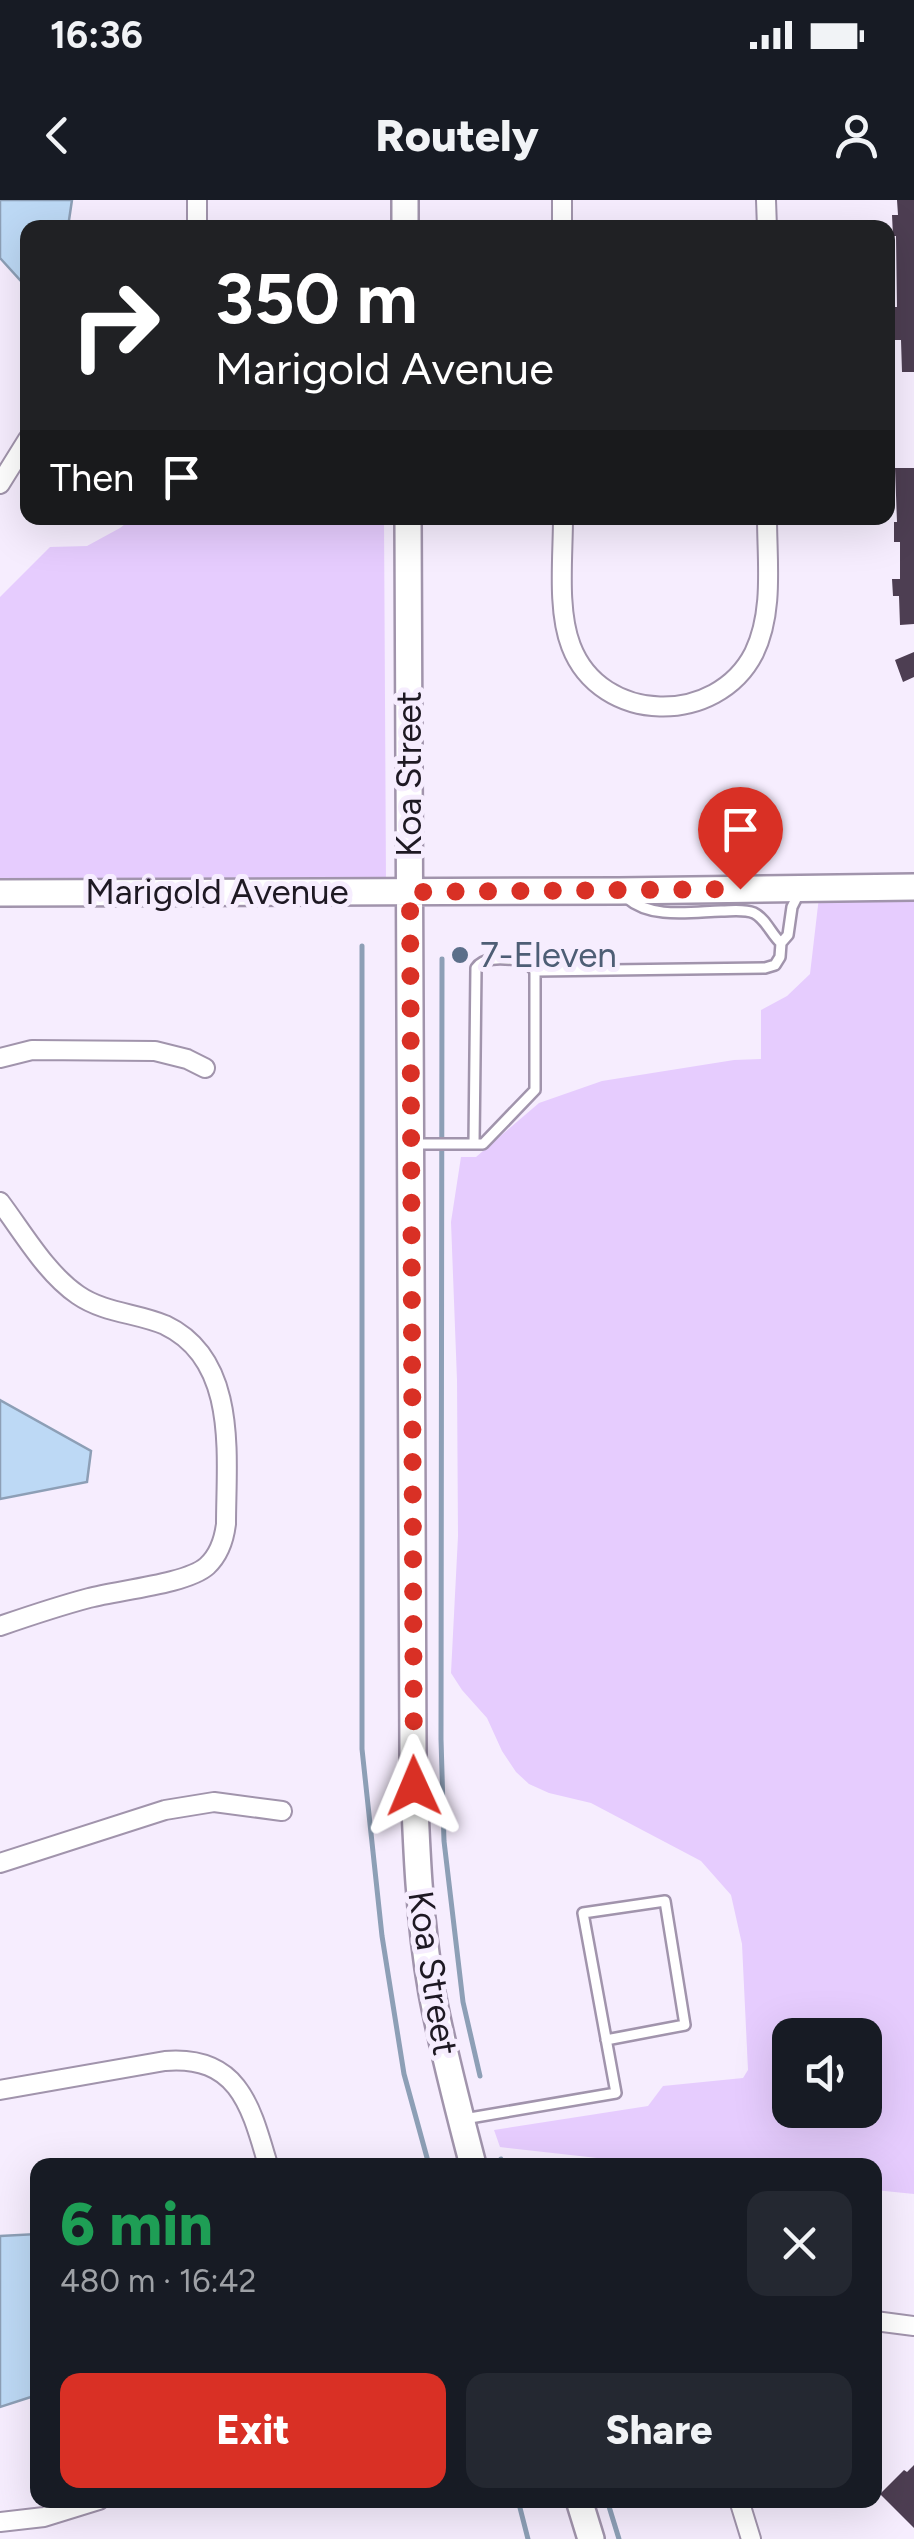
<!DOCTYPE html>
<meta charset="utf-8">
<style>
:root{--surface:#171b24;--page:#242831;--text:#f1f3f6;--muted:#9ea1a6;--accent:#d93025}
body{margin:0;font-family:Figtree,sans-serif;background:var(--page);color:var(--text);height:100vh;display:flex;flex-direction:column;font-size:38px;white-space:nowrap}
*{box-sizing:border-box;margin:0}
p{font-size:32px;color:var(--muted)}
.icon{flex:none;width:55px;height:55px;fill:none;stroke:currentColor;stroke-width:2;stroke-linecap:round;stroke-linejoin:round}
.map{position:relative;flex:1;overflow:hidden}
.drawer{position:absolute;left:30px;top:1958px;width:852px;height:350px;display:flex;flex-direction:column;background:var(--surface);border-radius:20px;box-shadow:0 10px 40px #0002}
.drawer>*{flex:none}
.banner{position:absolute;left:20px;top:20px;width:875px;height:305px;border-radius:20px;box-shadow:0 10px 40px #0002;background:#202124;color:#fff;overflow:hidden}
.controls{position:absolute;left:772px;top:1818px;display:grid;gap:20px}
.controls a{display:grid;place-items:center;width:110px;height:110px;border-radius:20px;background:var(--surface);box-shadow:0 10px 40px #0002;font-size:50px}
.pin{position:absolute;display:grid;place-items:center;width:85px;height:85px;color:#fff;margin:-102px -42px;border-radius:50% 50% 50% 0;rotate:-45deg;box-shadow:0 0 10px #0007}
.pin .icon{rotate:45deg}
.me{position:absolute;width:110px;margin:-55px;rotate:359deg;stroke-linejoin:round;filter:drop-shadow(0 0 8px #0008)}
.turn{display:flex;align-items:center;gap:35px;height:210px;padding:0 30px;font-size:45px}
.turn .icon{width:130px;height:130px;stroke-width:2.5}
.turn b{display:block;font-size:70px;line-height:85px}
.then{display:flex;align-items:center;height:95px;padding:0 30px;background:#0003;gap:20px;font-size:38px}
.round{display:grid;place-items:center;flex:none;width:105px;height:105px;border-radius:20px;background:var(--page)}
.head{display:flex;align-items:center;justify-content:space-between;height:170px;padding:0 30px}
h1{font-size:60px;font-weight:800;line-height:75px;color:#1e9e55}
.button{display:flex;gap:20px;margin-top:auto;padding:20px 30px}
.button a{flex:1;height:115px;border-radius:20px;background:var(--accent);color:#fff;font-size:40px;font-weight:800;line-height:115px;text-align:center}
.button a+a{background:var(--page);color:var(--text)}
.status{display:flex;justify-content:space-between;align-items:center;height:70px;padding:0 50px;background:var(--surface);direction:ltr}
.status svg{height:28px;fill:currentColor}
header{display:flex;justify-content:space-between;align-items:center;height:130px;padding:0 30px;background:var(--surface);font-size:45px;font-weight:800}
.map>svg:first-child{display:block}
.green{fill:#e6ccfe;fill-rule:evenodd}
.water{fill:#bdd9f5;stroke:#8d9fb6;stroke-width:2.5}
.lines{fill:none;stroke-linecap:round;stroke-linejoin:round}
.stream{stroke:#8d9fb6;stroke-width:5}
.building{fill:#4d3e52}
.service-casing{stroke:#a194ac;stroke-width:14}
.minor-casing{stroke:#a194ac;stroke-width:22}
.secondary-casing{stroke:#a194ac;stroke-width:30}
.service{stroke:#fff;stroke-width:9}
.minor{stroke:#fff;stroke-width:18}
.secondary{stroke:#fff;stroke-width:25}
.route{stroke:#d93025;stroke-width:18;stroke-dasharray:0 32.4}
.service-dot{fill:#5c6f8a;stroke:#f6edfe;stroke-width:4}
.labels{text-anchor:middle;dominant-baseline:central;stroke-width:10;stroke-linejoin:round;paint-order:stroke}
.street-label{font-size:35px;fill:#1e1923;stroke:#f6edfe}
.service-label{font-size:35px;fill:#4e5e75;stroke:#f6edfe;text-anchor:start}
</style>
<div class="status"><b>16:36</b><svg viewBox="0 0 49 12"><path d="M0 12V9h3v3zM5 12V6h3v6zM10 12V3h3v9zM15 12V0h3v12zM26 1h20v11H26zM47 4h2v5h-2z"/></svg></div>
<header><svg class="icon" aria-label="back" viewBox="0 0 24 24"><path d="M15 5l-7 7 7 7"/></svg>Routely<svg class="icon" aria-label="person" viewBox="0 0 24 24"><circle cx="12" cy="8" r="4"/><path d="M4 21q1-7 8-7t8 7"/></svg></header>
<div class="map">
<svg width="914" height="2339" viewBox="0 0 914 2339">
<rect width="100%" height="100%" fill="#f6edfe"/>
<!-- green -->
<path class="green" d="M133 318H384L386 683 0 684V397L50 347 87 346 120 328Z
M914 696V1994L875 1990V1965H660L500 1947 494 1930 648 1906 663 1886 743 1878 748 1870 742 1744 731 1695 701 1661 591 1603 549 1593 529 1584 516 1572 502 1551 487 1518 462 1490 451 1473 458 1336 457 1180 451 1022 461 957H476L539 903 602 881 734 860 761 859V810L787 796 810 774 819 697ZM790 1835H865V1910H790Z"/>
<!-- water -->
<path class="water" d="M0 0H72L68 27 28 28 27 74 21 81 0 58Z
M0 1200 91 1251 87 1282 0 1299Z
M37 2034V2195L0 2207V2036Z"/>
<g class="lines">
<!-- stream -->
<path class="stream" d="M362 746V1549L382 1736 404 1874 429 1965
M442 759 441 1539 444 1641 463 1802 480 1876
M501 1959 504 1965
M518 2300 528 2339
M607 2300 619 2339"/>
</g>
<!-- building -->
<path class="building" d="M897 0H914V172H902L901 140H888V107H897L896 36H893L892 15H898Z
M895 268H914V424L900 425 899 396H893L892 379H900V342H894V322H897Z
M914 452V477L903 482 895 460Z
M914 2265V2328L880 2294 904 2270 907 2272Z"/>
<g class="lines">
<!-- service casing -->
<g class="service-casing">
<path id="service" d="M627 698C651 719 691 712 721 711 732 711 744 709 754 713 766 719 771 734 781 743
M414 944H483L535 890V771L765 768 775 765 780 757 781 743 788 735 792 707 798 695
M474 944 476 768C486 754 509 760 525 760L535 771
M464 1919 616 1893 583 1713 665 1701 685 1825 606 1840"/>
</g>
<!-- minor casing -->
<g class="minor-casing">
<path id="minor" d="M197 0V28
M562 0V28
M766 0 767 28
M0 284 28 239
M563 318C563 357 557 410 571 446 601 525 717 526 754 453 774 412 767 361 767 318
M0 858 32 850 155 851 187 859 205 868
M0 1002C24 1034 46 1073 78 1095 104 1113 137 1113 165 1125 239 1160 226 1257 226 1324 224 1340 219 1355 207 1366 187 1384 118 1390 89 1398 59 1406 29 1416 0 1426
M0 1663 165 1610 214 1602 282 1611
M0 1890 165 1861C239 1855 251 1907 268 1965
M875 2121 914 2126
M739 2300 751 2339
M0 2322 44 2317 99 2300"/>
</g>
<!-- secondary casing -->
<g class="secondary-casing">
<path id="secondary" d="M405 0V28
M408 318 413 1555C416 1635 418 1714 432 1793 443 1851 458 1908 473 1965
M0 693 619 691 914 687
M579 2300 591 2339"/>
</g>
<!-- service -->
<use href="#service" class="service"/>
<!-- minor -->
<use href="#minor" class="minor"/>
<!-- secondary -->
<use href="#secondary" class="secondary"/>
</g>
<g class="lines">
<!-- route -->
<path class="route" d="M414 1586 410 692 740 689"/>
</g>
<!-- markers -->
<circle class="service-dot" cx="460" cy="755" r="10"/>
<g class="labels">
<!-- street labels -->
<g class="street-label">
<text transform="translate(409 574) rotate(-90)">Koa Street</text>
<text x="217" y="692">Marigold Avenue</text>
<text transform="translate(433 1773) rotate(81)">Koa Street</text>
</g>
<!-- service labels -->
<g class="service-label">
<text x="480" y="755">7-Eleven</text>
</g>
</g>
</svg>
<div class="controls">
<a><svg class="icon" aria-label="sound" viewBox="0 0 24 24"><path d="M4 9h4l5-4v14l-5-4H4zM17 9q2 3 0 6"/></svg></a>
</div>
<div class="pin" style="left:740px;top:689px;background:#d93025"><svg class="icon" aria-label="arrive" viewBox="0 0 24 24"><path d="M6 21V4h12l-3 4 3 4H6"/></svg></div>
<svg class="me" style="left:414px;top:1586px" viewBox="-20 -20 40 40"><path d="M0-17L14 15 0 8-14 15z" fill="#d93025" stroke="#fff" stroke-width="4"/></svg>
<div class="banner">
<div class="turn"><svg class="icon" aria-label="right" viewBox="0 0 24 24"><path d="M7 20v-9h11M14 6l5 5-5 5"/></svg><div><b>350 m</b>Marigold Avenue</div></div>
<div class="then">Then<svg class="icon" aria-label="arrive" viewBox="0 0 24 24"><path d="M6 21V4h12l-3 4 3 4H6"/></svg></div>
</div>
<section class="drawer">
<div class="head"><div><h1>6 min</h1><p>480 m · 16:42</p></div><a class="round"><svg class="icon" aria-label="close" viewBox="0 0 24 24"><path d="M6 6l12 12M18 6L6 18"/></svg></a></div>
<div class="button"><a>Exit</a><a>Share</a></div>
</section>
</div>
